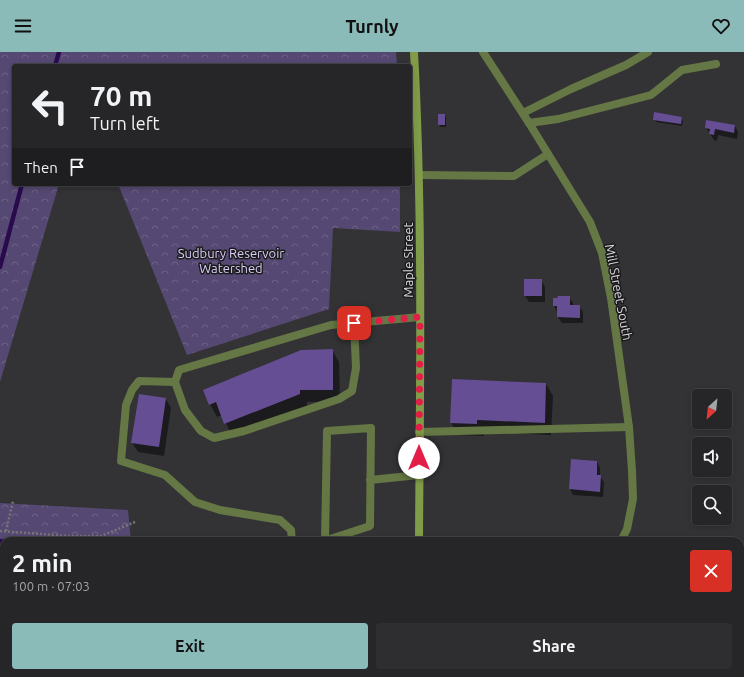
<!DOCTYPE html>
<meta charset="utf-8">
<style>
:root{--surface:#262628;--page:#2e2e30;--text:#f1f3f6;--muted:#a4a5a8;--line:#424345;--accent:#8bbbb9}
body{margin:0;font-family:Ubuntu,sans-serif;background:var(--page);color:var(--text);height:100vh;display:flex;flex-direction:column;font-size:15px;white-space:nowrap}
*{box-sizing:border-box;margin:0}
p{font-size:13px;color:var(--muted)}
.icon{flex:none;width:22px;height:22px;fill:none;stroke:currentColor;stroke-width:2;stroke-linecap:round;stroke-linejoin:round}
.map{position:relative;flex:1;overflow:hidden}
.side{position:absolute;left:0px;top:485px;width:744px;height:140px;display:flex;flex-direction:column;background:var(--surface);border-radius:12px 12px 0 0;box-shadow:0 2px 6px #0003,0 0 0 1px var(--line)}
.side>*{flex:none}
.banner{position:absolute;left:12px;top:12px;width:400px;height:122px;border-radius:4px;box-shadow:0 2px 6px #0003,0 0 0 1px var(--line);background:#262628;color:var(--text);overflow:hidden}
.needle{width:26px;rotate:207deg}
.buttons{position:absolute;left:692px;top:337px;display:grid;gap:8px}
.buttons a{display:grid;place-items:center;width:40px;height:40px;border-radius:4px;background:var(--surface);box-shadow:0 2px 6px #0003,0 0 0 1px var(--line);font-size:20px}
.pin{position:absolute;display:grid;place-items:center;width:34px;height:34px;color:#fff;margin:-17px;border-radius:8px;box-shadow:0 2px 6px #0006}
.me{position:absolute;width:44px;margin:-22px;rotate:0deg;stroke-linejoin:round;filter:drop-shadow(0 0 3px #0008)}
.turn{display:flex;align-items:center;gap:14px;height:84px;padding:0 12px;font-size:18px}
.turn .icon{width:52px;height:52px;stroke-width:2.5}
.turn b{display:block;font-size:28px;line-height:34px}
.then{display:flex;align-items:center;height:38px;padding:0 12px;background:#0003;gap:8px;font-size:15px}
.round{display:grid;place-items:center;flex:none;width:42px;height:42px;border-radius:4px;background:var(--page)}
.overview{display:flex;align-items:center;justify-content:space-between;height:68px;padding:0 12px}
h1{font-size:24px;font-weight:700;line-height:30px}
.cta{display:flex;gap:8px;margin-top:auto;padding:8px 12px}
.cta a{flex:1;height:46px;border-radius:4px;background:var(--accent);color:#111;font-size:16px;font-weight:700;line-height:46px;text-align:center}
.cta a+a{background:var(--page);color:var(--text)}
header{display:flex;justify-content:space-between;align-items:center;height:52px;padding:0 12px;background:var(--accent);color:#111;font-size:18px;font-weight:700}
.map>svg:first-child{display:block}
.park{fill:url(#park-crowns)}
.water{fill:url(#water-waves)}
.shadow{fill:#0007}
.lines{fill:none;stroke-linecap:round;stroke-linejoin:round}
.stream{stroke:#290b4d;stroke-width:4.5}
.building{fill:#654e93}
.path{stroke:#767578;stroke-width:2.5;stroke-dasharray:2 2;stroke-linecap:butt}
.lane{stroke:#657744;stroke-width:8}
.street{stroke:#657744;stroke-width:8}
.secondary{stroke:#809c48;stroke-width:8}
.route{stroke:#e11d48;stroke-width:7;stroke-dasharray:0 12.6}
.labels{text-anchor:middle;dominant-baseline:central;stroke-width:3;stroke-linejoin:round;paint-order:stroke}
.park-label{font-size:13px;fill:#d9cef6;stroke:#1b1a1c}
.street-label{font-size:13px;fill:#d9d8da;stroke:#1b1a1c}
</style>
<header><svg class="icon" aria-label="menu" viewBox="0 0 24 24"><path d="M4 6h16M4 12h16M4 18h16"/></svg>Turnly<svg class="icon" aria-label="heart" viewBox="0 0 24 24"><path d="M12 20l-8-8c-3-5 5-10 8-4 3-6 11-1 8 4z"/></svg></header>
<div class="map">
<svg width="744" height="625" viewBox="0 0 744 625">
<defs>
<pattern id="park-crowns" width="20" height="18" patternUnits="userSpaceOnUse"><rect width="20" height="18" fill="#554872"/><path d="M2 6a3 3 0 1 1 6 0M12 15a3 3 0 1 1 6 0" fill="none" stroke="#6d6286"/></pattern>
<pattern id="water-waves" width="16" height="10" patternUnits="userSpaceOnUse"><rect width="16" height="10" fill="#290b4d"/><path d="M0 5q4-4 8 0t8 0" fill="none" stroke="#472e66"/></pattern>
</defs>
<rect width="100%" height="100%" fill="#333235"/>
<!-- park -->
<path class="park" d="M0 0H396L397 14H14V132H59L0 330Z
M118 132H400V180L333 176 329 257 187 303Z
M0 451 128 458 131 489H4V621H142V625H0Z"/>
<!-- water -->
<path class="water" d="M21 486 45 489H4V621H130L131 625H0V487Z"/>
<!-- shadow -->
<path class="shadow" d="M444 63 446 65V75H441L439 73Z
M681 66 683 69 682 74 656 70 654 67Z
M735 74 738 80 737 87 718 83 717 89 714 88 706 76Z
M541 228 545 235V250H529L525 244Z
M569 245 573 251V254H579L583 260V271H562L558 265 557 260 554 254Z
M332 298 339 310 340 350H307V354L232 384 222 363 217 365 210 352Z
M546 332 553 344 551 383 484 380V384L458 383 451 370Z
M166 347 171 356 164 404 138 400 132 391Z
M572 408 597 410 600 416V424L604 430 603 445 573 443 570 437Z
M182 621H225V625H183Z
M245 621H282L283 625H245Z
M460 621H510V625H464Z"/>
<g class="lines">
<!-- stream -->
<path class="stream" d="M55 14 59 0
M0 215 22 132"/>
</g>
<!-- building -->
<path class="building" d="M654 60 682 65 681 72 653 68Z
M438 62H445V73H438Z
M706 68 735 73 734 81 715 77 714 83 709 82 710 77 705 76Z
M524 227H542V244H524Z
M558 244H570V253H580V266L557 265V254H553V246H557Z
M333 297V338H300V342L224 372 216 350 209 353 203 338 301 298Z
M452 327 546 331 545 371 477 368V372L450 371Z
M139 342 166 346 159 395 131 391Z
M571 407 597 409V423H601L600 440 569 437Z
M740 595 744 596V625H675L683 621H740Z
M181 621H220V625H182Z
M244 621H277L278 625H244Z
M474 621H504V625H475Z"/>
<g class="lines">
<!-- path -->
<path class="path" d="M0 479 68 484H101L135 470
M6 479 13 449"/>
<!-- lane -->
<path class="lane" d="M523 61 571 37 626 13 648 0
M529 71 558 67 651 43 682 18 716 12
M419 123 514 124 548 102
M354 271 356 316 352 339 339 347 244 379 214 386 201 379 185 358 175 330 179 318 331 273C361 270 390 268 420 265
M175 330 139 329 132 338 126 353 121 409 165 423 195 450 220 458 280 468 291 478 292 489
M419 380 629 375
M370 428 419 423
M324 489 370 474 371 376 327 379 325 489
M740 528 744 536
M740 566 744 564
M159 621V625
M381 621 382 625"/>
<!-- street -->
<path class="street" d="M483 0 529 71 590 170 602 201 611 246 629 375 632 419 633 447 627 477 621 489"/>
<!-- secondary -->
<path class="secondary" d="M414 0C423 163 420 326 419 489
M740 520 744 518
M419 625V621
M560 625 564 621"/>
</g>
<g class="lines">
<!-- route -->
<path class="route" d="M354 271 420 265 419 406"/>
</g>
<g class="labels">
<!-- park labels -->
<g class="park-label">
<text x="231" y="201">Sudbury Reservoir<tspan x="231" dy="15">Watershed</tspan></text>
</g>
<!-- street labels -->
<g class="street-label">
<text transform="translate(408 208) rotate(-90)">Maple Street</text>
<text transform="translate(619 240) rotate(79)">Mill Street South</text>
</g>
</g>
</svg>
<div class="buttons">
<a><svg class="needle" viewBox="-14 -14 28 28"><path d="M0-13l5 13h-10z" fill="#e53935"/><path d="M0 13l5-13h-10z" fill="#a4a5a8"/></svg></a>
<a><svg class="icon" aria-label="sound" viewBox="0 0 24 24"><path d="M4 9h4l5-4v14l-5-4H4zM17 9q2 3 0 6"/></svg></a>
<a><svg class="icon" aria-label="search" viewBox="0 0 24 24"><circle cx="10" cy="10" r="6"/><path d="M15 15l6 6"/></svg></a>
</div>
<div class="pin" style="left:354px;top:271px;background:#d93025"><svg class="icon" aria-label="arrive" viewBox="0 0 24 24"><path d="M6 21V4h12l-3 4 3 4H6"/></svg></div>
<svg class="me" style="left:419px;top:406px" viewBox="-20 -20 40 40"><circle r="19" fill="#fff"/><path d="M0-13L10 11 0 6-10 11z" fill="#e11d48"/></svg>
<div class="banner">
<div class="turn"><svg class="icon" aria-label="left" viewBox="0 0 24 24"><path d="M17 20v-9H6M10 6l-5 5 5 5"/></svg><div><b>70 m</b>Turn left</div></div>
<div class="then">Then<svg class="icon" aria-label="arrive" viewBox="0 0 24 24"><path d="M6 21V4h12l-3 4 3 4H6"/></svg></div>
</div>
<section class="side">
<div class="overview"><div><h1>2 min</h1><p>100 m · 07:03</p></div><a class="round" style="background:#d93025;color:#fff"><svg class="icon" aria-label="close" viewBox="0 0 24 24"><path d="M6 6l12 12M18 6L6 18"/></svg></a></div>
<div class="cta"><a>Exit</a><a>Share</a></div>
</section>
</div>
